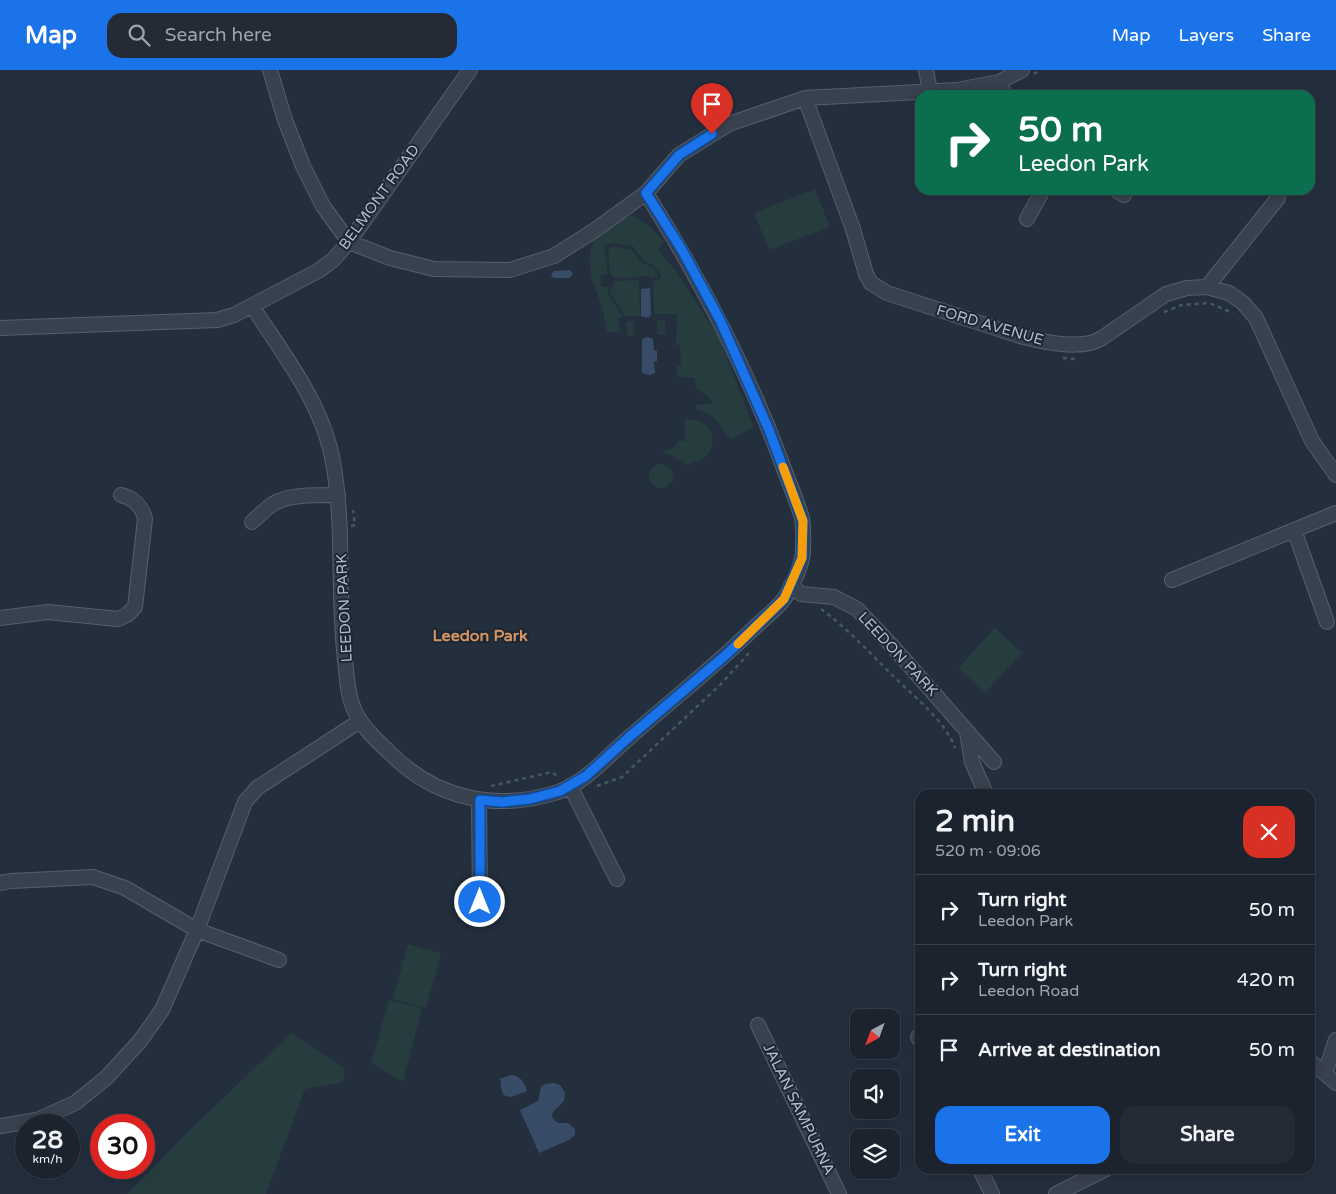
<!DOCTYPE html>
<meta charset="utf-8">
<style>
:root{--surface:#1b232e;--page:#242b36;--text:#f1f3f6;--muted:#a0a4aa;--line:#39404a;--accent:#1a73e8}
body{margin:0;font-family:"Varela Round",sans-serif;background:var(--page);color:var(--text);height:100vh;display:flex;flex-direction:column;font-size:19px;white-space:nowrap}
*{box-sizing:border-box;margin:0}
p{font-size:16px;color:var(--muted)}
.icon{flex:none;width:28px;height:28px;fill:none;stroke:currentColor;stroke-width:2;stroke-linecap:round;stroke-linejoin:round}
.map{position:relative;flex:1;overflow:hidden}
.details{position:absolute;left:915px;top:719px;width:400px;height:385px;display:flex;flex-direction:column;background:var(--surface);border-radius:15px;box-shadow:0 2px 12px #0003,0 0 0 1px var(--line)}
.details>*{flex:none}
.hud{position:absolute;left:915px;top:20px;width:400px;height:105px;border-radius:15px;box-shadow:0 2px 12px #0003,0 0 0 1px var(--line);background:#0b6e4f;color:#fff;overflow:hidden}
.needle{width:32px;rotate:221deg}
.tools{position:absolute;left:850px;top:939px;display:grid;gap:10px}
.tools a{display:grid;place-items:center;width:50px;height:50px;border-radius:10px;background:var(--surface);box-shadow:0 2px 12px #0003,0 0 0 1px var(--line);font-size:25px}
.speed{position:absolute;left:15px;top:1044px;display:flex;gap:10px;font-size:25px;font-weight:700;text-align:center}
.speed>*{display:grid;place-content:center;width:65px;height:65px;border-radius:50%;background:var(--surface);box-shadow:0 2px 12px #0003,0 0 0 1px var(--line);line-height:1}
.speed small{font-size:12px;font-weight:400}
.speed .limit{border:8px solid #d22;background:#fff;color:#111}
.pin{position:absolute;display:grid;place-items:center;width:42px;height:42px;color:#fff;margin:-51px -21px;border-radius:50% 50% 50% 0;rotate:-45deg;box-shadow:0 0 5px #0007}
.pin .icon{rotate:45deg}
.me{position:absolute;width:55px;margin:-28px;rotate:0deg;stroke-linejoin:round;filter:drop-shadow(0 0 4px #0008)}
.turn{display:flex;align-items:center;gap:18px;height:105px;padding:0 20px;font-size:22px}
.turn .icon{width:65px;height:65px;stroke-width:2.5}
.turn b{display:block;font-size:35px;line-height:42px}
.round{display:grid;place-items:center;flex:none;width:52px;height:52px;border-radius:15px;background:var(--page)}
.summary{display:flex;align-items:center;justify-content:space-between;height:85px;padding:0 20px}
h1{font-size:30px;font-weight:700;line-height:38px}
.button{display:flex;gap:10px;margin-top:auto;padding:10px 20px}
.button a{flex:1;height:58px;border-radius:15px;background:var(--accent);color:#fff;font-size:20px;font-weight:700;line-height:58px;text-align:center}
.button a+a{background:var(--page);color:var(--text)}
ul{padding:0;list-style:none}
li{display:flex;align-items:center;gap:15px;height:70px;padding:0 20px;border-top:1px solid var(--line)}
li div{flex:1}
li b{display:block;font-size:19px}
li em{font-style:normal}
header{display:flex;align-items:center;gap:30px;box-sizing:border-box;height:70px;padding:0 25px;background:var(--accent);color:#fff}
header strong{font-size:24px}
nav{display:flex;gap:28px;margin-inline-start:auto;font-size:18px}
.search{width:350px;height:45px;background:var(--page);display:flex;align-items:center;gap:12px;box-sizing:border-box;padding:0 18px;border-radius:15px;color:var(--muted);font-size:19px}
.map>svg:first-child{display:block}
.green{fill:#263c3f}
.water{fill:#394c67}
.lines{fill:none;stroke-linecap:round;stroke-linejoin:round}
.minor-casing{stroke:#565f6c;stroke-width:16}
.path{stroke:#44595c;stroke-width:2.5;stroke-dasharray:4 4;stroke-linecap:butt}
.minor{stroke:#38414e;stroke-width:14}
.route-casing{stroke:#114b97;stroke-width:12}
.route{stroke:#1a73e8;stroke-width:9}
.slow{stroke:#f59e0b;stroke-width:9}
.labels{text-anchor:middle;dominant-baseline:central;stroke-width:4;stroke-linejoin:round;paint-order:stroke}
.street-label{font-size:15px;fill:#b4bcc9;stroke:#1d2633}
.neighbourhood-label{font-size:16px;font-weight:bold;fill:#d59563;stroke:#1d2633}
</style>
<header>
<strong>Map</strong>
<div class="search"><svg class="icon" aria-label="search" viewBox="0 0 24 24"><circle cx="10" cy="10" r="6"/><path d="M15 15l6 6"/></svg>Search here</div>
<nav><a>Map</a><a>Layers</a><a>Share</a></nav>
</header>
<div class="map">
<svg width="1336" height="1124" viewBox="0 0 1336 1124">
<rect width="100%" height="100%" fill="#242f3e"/>
<!-- green -->
<path class="green" d="M815 119 830 157 769 180 754 143Z
M632 145 652 158 664 172 658 180 677 202 719 268 754 357 730 369C719 353 715 345 696 339V335L713 333 709 327 696 318 694 308 677 307V296H681L680 275H676L677 244H654L653 211 660 209 661 204 651 194 643 190 633 176 610 173 604 178 608 204 600 206 601 217H608V224L623 247H618L620 262H607L601 234 592 210 589 188 594 167 619 150Z
M612 176 631 180 641 191 655 200 658 207 650 208 649 205 641 206V207L613 208V206L610 205 608 180Z
M639 210 640 246H625L611 224 610 217H613L614 211Z
M665 250V264L658 265 657 251Z
M627 251H634V265L627 266Z
M685 349C692 349 698 350 704 354 715 361 716 380 704 388 699 391 691 393 686 395L673 386 663 383V380C670 379 675 379 678 371H685Z
M649 406a12 12 0 1 1 24 0a12 12 0 1 1-24 0Z
M995 558 1022 583 985 623 958 598Z
M408 874 441 883 426 938 393 929Z
M389 930 422 938 403 1012 371 993Z
M291 963 345 999 343 1012 305 1019 266 1124H127L191 1059Z"/>
<!-- water -->
<path class="water" d="M570 200 573 204 570 208H554L551 206 553 201Z
M650 218 651 245 648 248 641 246V219Z
M648 267 653 269 654 280 657 281V291L654 292 655 303 649 305 642 303V269Z
M511 1005C521 1006 524 1012 527 1021L511 1027 503 1025 501 1017V1011L499 1009Z
M554 1013 560 1015 565 1023 564 1031C558 1039 544 1044 558 1053H568L575 1059V1065L569 1070 539 1083 520 1040 538 1031 541 1017 545 1014Z"/>
<g class="lines">
<!-- minor casing -->
<g class="minor-casing">
<path id="minor" d="M270 0 285 50 303 96 323 136 349 172 390 188 434 199 510 200 554 186 595 160 646 123 679 85 729 54 805 28 957 20 999 12 1022 0
M926 0 930 21
M999 12 1005 25
M805 28 853 159 866 204 871 213 887 223 1020 266C1043 272 1082 281 1102 268L1166 224 1187 218 1207 217 1229 223 1243 233 1256 248 1312 371 1336 405
M1116 120 1124 125
M1027 149 1043 120
M1207 217 1278 128
M252 236C283 284 323 334 333 392 345 458 337 524 345 590 347 606 347 624 354 639 361 656 376 670 389 682 435 729 496 742 558 722 587 712 608 685 631 666 672 630 714 597 753 559 763 549 776 540 784 529 791 519 802 495 803 483 803 473 804 459 802 448 796 428 787 408 780 388 745 295 699 207 646 123
M0 258 217 250 234 245 318 201 333 190 349 172 470 0
M252 452C259 446 265 439 273 434 288 424 319 425 338 425
M1294 460 1327 552
M1172 510 1336 443
M791 515 801 524 834 527 857 539 894 578 994 692
M0 548 48 542 118 549 127 545 135 537 145 449C142 436 133 428 121 425
M967 662 972 692 986 724
M570 716 617 809
M479 730 480 832
M0 813 11 811 93 807 125 818 197 860 279 890
M758 955 839 1124
M918 967 920 970
M1310 991 1336 1013
M1325 1003 1336 970
M0 1056 37 1050 75 1033 106 1008 140 971 162 940 197 860 245 732 257 718 360 651
M980 1099 992 1124
M1056 1124 1106 1099"/>
</g>
<!-- path -->
<path class="path" d="M1034 4 1041 0
M1164 242 1182 235 1209 233 1233 243
M1063 288 1075 289
M351 456 355 455 353 440
M821 539C847 558 869 582 892 605 912 625 945 650 955 678
M491 716 552 702 559 708
M597 716 622 707 721 614 749 583"/>
<!-- minor -->
<use href="#minor" class="minor"/>
</g>
<g class="lines">
<!-- route casing -->
<g class="route-casing">
<path id="route" d="M480 832V730L502 732 530 729 560 721 586 706 628 668 727 584 784 529 802 488 803 451 769 360 720 250 682 180 646 123 679 85 712 64"/>
</g>
<!-- route -->
<use href="#route" class="route"/>
<!-- slow -->
<path class="slow" d="M738 574 784 529 802 488 803 451 783 397"/>
</g>
<g class="labels">
<!-- street labels -->
<g class="street-label">
<text transform="translate(379 127) rotate(-54)">BELMONT ROAD</text>
<text transform="translate(990 255) rotate(16)">FORD AVENUE</text>
<text transform="translate(344 538) rotate(-93)">LEEDON PARK</text>
<text transform="translate(898 584) rotate(47)">LEEDON PARK</text>
<text transform="translate(799 1039) rotate(64)">JALAN SAMPURNA</text>
</g>
<!-- neighbourhood labels -->
<g class="neighbourhood-label">
<text x="480" y="566">Leedon Park</text>
</g>
</g>
</svg>
<div class="tools">
<a><svg class="needle" viewBox="-14 -14 28 28"><path d="M0-13l5 13h-10z" fill="#e53935"/><path d="M0 13l5-13h-10z" fill="#a0a4aa"/></svg></a>
<a><svg class="icon" aria-label="sound" viewBox="0 0 24 24"><path d="M4 9h4l5-4v14l-5-4H4zM17 9q2 3 0 6"/></svg></a>
<a><svg class="icon" aria-label="layers" viewBox="0 0 24 24"><path d="M12 4l9 5-9 5-9-5zM3 14l9 5 9-5"/></svg></a>
</div>
<div class="speed"><div>28<small>km/h</small></div><div class="limit">30</div></div>
<div class="pin" style="left:712px;top:64px;background:#d93025"><svg class="icon" aria-label="arrive" viewBox="0 0 24 24"><path d="M6 21V4h12l-3 4 3 4H6"/></svg></div>
<svg class="me" style="left:480px;top:832px" viewBox="-20 -20 40 40"><circle r="17" fill="#1a73e8" stroke="#fff" stroke-width="3"/><path d="M0-11L8 9 0 5-8 9z" fill="#fff"/></svg>
<div class="hud">
<div class="turn"><svg class="icon" aria-label="right" viewBox="0 0 24 24"><path d="M7 20v-9h11M14 6l5 5-5 5"/></svg><div><b>50 m</b>Leedon Park</div></div>
</div>
<section class="details">
<div class="summary"><div><h1>2 min</h1><p>520 m · 09:06</p></div><a class="round" style="background:#d93025;color:#fff"><svg class="icon" aria-label="close" viewBox="0 0 24 24"><path d="M6 6l12 12M18 6L6 18"/></svg></a></div>
<ul>
<li><svg class="icon" aria-label="right" viewBox="0 0 24 24"><path d="M7 20v-9h11M14 6l5 5-5 5"/></svg><div><b>Turn right</b><p>Leedon Park</p></div><em>50 m</em></li>
<li><svg class="icon" aria-label="right" viewBox="0 0 24 24"><path d="M7 20v-9h11M14 6l5 5-5 5"/></svg><div><b>Turn right</b><p>Leedon Road</p></div><em>420 m</em></li>
<li><svg class="icon" aria-label="arrive" viewBox="0 0 24 24"><path d="M6 21V4h12l-3 4 3 4H6"/></svg><div><b>Arrive at destination</b></div><em>50 m</em></li>
</ul>
<div class="button"><a>Exit</a><a>Share</a></div>
</section>
</div>
